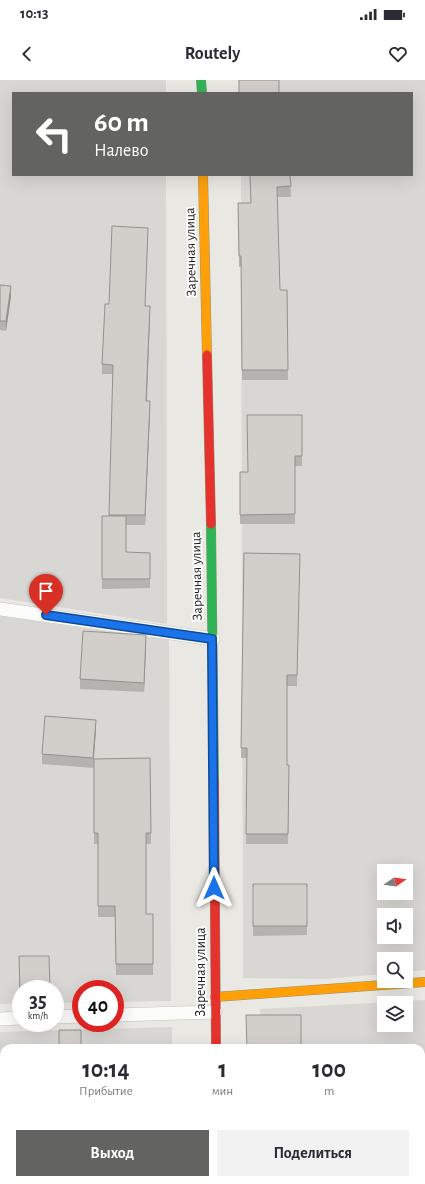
<!DOCTYPE html>
<html lang="ru">
<meta charset="utf-8">
<style>
:root{--surface:#fff;--page:#f2f2f3;--text:#2b2b33;--muted:#7c7c81;--accent:#636361}
body{margin:0;font-family:"Alegreya Sans",sans-serif;background:var(--page);color:var(--text);height:100vh;display:flex;flex-direction:column;font-size:15px;white-space:nowrap}
*{box-sizing:border-box;margin:0}
p{font-size:13px;color:var(--muted)}
.icon{flex:none;width:22px;height:22px;fill:none;stroke:currentColor;stroke-width:2;stroke-linecap:round;stroke-linejoin:round}
.map{position:relative;flex:1;overflow:hidden}
.sheet{position:absolute;left:0px;top:964px;width:425px;height:140px;display:flex;flex-direction:column;background:var(--surface);border-radius:12px 12px 0 0;box-shadow:0 4px 16px #0002}
.sheet>*{flex:none}
.top-card{position:absolute;left:12px;top:12px;width:401px;height:84px;border-radius:0px;box-shadow:0 4px 16px #0002;background:#636361;color:#fff;overflow:hidden}
.needle{width:26px;rotate:77deg}
.controls{position:absolute;left:377px;top:784px;display:grid;gap:8px}
.controls a{display:grid;place-items:center;width:36px;height:36px;border-radius:0px;background:var(--surface);box-shadow:0 4px 16px #0002;font-size:20px}
.speed{position:absolute;left:12px;top:900px;display:flex;gap:8px;font-size:20px;font-weight:700;text-align:center}
.speed>*{display:grid;place-content:center;width:52px;height:52px;border-radius:50%;background:var(--surface);box-shadow:0 4px 16px #0002;line-height:1}
.speed small{font-size:10px;font-weight:400}
.speed .limit{border:6px solid #d22;background:#fff;color:#111}
.pin{position:absolute;display:grid;place-items:center;width:34px;height:34px;color:#fff;margin:-41px -17px;border-radius:50% 50% 50% 0;rotate:-45deg;box-shadow:0 0 4px #0007}
.pin .icon{rotate:45deg}
.me{position:absolute;width:44px;margin:-22px;rotate:0deg;stroke-linejoin:round;filter:drop-shadow(0 0 3px #0008)}
.turn{display:flex;align-items:center;gap:14px;height:84px;padding:0 16px;font-size:18px}
.turn .icon{width:52px;height:52px;stroke-width:2.5}
.turn b{display:block;font-size:28px;line-height:34px}
.eta{display:flex;justify-content:space-evenly;align-items:center;height:68px;text-align:center}
.eta b{font-size:24px;font-weight:700;line-height:28px}
.cta{display:flex;gap:8px;margin-top:auto;padding:8px 16px}
.cta a{flex:1;height:46px;border-radius:0px;background:var(--accent);color:#fff;font-size:16px;font-weight:700;line-height:46px;text-align:center}
.cta a+a{background:var(--page);color:var(--text)}
.status{display:flex;justify-content:space-between;align-items:center;height:28px;padding:0 20px;background:var(--surface);direction:ltr}
.status svg{height:11px;fill:currentColor}
header{display:flex;justify-content:space-between;align-items:center;height:52px;padding:0 16px;background:var(--surface);font-size:18px;font-weight:700}
.map>svg:first-child{display:block}
.residential{fill:#d9d7d4;fill-rule:evenodd}
.lines{fill:none;stroke-linecap:round;stroke-linejoin:round}
.lane-casing{stroke:#c2c2bf;stroke-width:14}
.fast-casing{stroke:#91937a;stroke-width:10}
.slow-casing{stroke:#91937a;stroke-width:10}
.jam-casing{stroke:#91937a;stroke-width:10}
.lane{stroke:#fcfcfb;stroke-width:13}
.fast{stroke:#30b455;stroke-width:9}
.slow{stroke:#ff9f0a;stroke-width:9}
.jam{stroke:#e5322d;stroke-width:9}
.wall{fill:#b5b2af}
.shaded-wall{fill:#93918e}
.building{fill:#d2cfcb;stroke:#93918e}
.route-casing{stroke:#114b97;stroke-width:10}
.route{stroke:#1a73e8;stroke-width:7}
.labels{text-anchor:middle;dominant-baseline:central;stroke-width:3.5;stroke-linejoin:round;paint-order:stroke}
.street-label{font-size:14px;fill:#1b1b1b;stroke:#fff}
</style>
<div class="status"><b>10:13</b><svg viewBox="0 0 49 12"><path d="M0 12V9h3v3zM5 12V6h3v6zM10 12V3h3v9zM15 12V0h3v12zM26 1h20v11H26zM47 4h2v5h-2z"/></svg></div>
<header><svg class="icon" aria-label="back" viewBox="0 0 24 24"><path d="M15 5l-7 7 7 7"/></svg>Routely<svg class="icon" aria-label="heart" viewBox="0 0 24 24"><path d="M12 20l-8-8c-3-5 5-10 8-4 3-6 11-1 8 4z"/></svg></header>
<div class="map">
<svg width="425" height="1104" viewBox="0 0 425 1104">
<rect width="100%" height="100%" fill="#eae8e2"/>
<!-- residential -->
<path class="residential" d="M0 0H166V13H13V95H166L167 544 0 518Z
M241 0H425V890L406 892V879H384V894L324 899 243 898 241 95H412V13H241ZM384 791H406V813H384ZM384 835H406V857H384Z
M0 536 169 560 171 921 115 922V909H81V922L55 923V909H21V923L0 924Z
M425 920V1104H263V1100H421V968H261L260 929ZM384 923H406V945H384Z
M172 947V968H4V1100H171V1104H0V952Z"/>
<g class="lines">
<!-- lane casing -->
<g class="lane-casing">
<path id="lane" d="M0 529 213 559
M115 935 215 932
M55 937 81 936
M0 939 21 938"/>
</g>
<!-- fast casing -->
<g class="fast-casing">
<path id="fast" d="M201 0 202 13
M211 444 214 699"/>
</g>
<!-- slow casing -->
<g class="slow-casing">
<path id="slow" d="M203 95 207 275
M215 917 425 902"/>
</g>
<!-- jam casing -->
<g class="jam-casing">
<path id="jam" d="M207 275 211 444
M214 699 216 968
M216 1100 217 1104"/>
</g>
<!-- lane -->
<use href="#lane" class="lane"/>
<!-- fast -->
<use href="#fast" class="fast"/>
<!-- slow -->
<use href="#slow" class="slow"/>
<!-- jam -->
<use href="#jam" class="jam"/>
</g>
<!-- wall -->
<path class="wall" d="M250 95H290L291 117H277L280 210H287L288 300H242L241 186 239 187 238 123H251Z
M148 157 145 226 150 235 147 321 150 331 145 445H126V472L150 473V508L102 509V436H109L113 294H102V284L109 224Z
M0 205 11 216 6 251 0 250Z
M302 335V386H295V444H240V392H248Z
M244 473 300 474 297 606H287V685H289L288 764H246L247 678H241Z
M146 565 144 612 80 609V599Z
M96 649 94 679 150 678 151 764H146V834H153V895H116L115 837H98V764H94V682L93 688 42 684V674Z
M253 804H307V855L253 856Z
M19 876 21 909V925H20Z"/>
<!-- shaded-wall -->
<path class="shaded-wall" d="M11 206V216L6 251V241Z
M150 226V235L146 331V321Z
M150 321V331L145 445V435Z
M146 555V565L144 612V603Z
M96 640V649L93 688V678Z"/>
<!-- building -->
<path class="building" d="M239 0H279V13H239Z
M250 95H290L291 106 277 107 280 210H287L288 290H242L241 176H239L238 123H251Z
M112 146 148 148 145 226H150L146 321H150L145 435H109L113 285 102 284 105 224H109Z
M0 205 11 206 6 241H0Z
M247 335H302V376H295V434L240 435V392H248Z
M102 436H126V472L150 473V499H102Z
M244 473 300 474 297 595H287V685H289L288 754H246L247 668H241Z
M83 551 146 555 144 603 80 599Z
M45 636 96 640 93 678 42 674Z
M150 678 151 753H146V834H153V884H116L115 826H98V753H94V679Z
M253 804H307V846H253Z
M19 876H49L50 909H21V915H20Z
M246 935H301V968H247Z
M59 950H81V968H59Z
M108 1100H148V1104H108Z
M238 1100H273V1104H238Z"/>
<g class="lines">
<!-- route casing -->
<g class="route-casing">
<path id="route" d="M46 535 212 559 214 808"/>
</g>
<!-- route -->
<use href="#route" class="route"/>
</g>
<g class="labels">
<!-- street labels -->
<g class="street-label">
<text transform="translate(191 172) rotate(-91)">Заречная улица</text>
<text transform="translate(197 496) rotate(-91)">Заречная улица</text>
<text transform="translate(201 892) rotate(-90)">Заречная улица</text>
</g>
</g>
</svg>
<div class="controls">
<a><svg class="needle" viewBox="-14 -14 28 28"><path d="M0-13l5 13h-10z" fill="#e53935"/><path d="M0 13l5-13h-10z" fill="#7c7c81"/></svg></a>
<a><svg class="icon" aria-label="sound" viewBox="0 0 24 24"><path d="M4 9h4l5-4v14l-5-4H4zM17 9q2 3 0 6"/></svg></a>
<a><svg class="icon" aria-label="search" viewBox="0 0 24 24"><circle cx="10" cy="10" r="6"/><path d="M15 15l6 6"/></svg></a>
<a><svg class="icon" aria-label="layers" viewBox="0 0 24 24"><path d="M12 4l9 5-9 5-9-5zM3 14l9 5 9-5"/></svg></a>
</div>
<div class="speed"><div>35<small>km/h</small></div><div class="limit">40</div></div>
<div class="pin" style="left:46px;top:535px;background:#d93025"><svg class="icon" aria-label="arrive" viewBox="0 0 24 24"><path d="M6 21V4h12l-3 4 3 4H6"/></svg></div>
<svg class="me" style="left:214px;top:808px" viewBox="-20 -20 40 40"><path d="M0-17L14 15 0 8-14 15z" fill="#1a73e8" stroke="#fff" stroke-width="4"/></svg>
<div class="top-card">
<div class="turn"><svg class="icon" aria-label="left" viewBox="0 0 24 24"><path d="M17 20v-9H6M10 6l-5 5 5 5"/></svg><div><b>60 m</b>Налево</div></div>
</div>
<section class="sheet">
<div class="eta">
<div><b>10:14</b><p>Прибытие</p></div>
<div><b>1</b><p>мин</p></div>
<div><b>100</b><p>m</p></div>
</div>
<div class="cta"><a>Выход</a><a>Поделиться</a></div>
</section>
</div>
